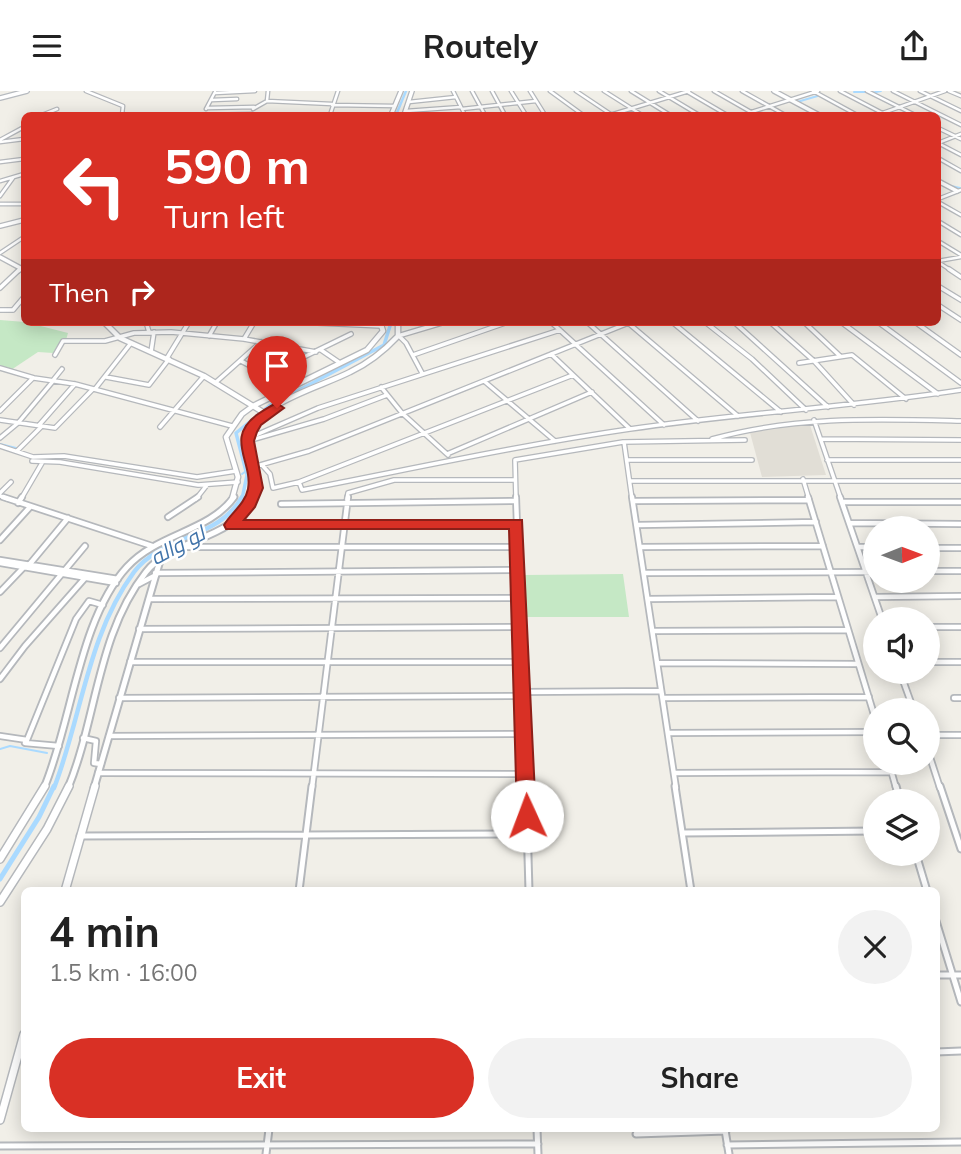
<!DOCTYPE html>
<meta charset="utf-8">
<style>
:root{--surface:#fff;--page:#f2f2f2;--text:#222;--muted:#767676;--accent:#d93025}
body{margin:0;font-family:Mulish,Cairo,sans-serif;background:var(--page);color:var(--text);height:100vh;display:flex;flex-direction:column;font-size:26px;white-space:nowrap}
*{box-sizing:border-box;margin:0}
p{font-size:23px;color:var(--muted)}
.icon{flex:none;width:38px;height:38px;fill:none;stroke:currentColor;stroke-width:2;stroke-linecap:round;stroke-linejoin:round}
.map{position:relative;flex:1;overflow:hidden}
.sheet{position:absolute;left:21px;top:796px;width:919px;height:245px;display:flex;flex-direction:column;background:var(--surface);border-radius:10px;box-shadow:0 4px 18px #0003}
.sheet>*{flex:none}
.hud{position:absolute;left:21px;top:21px;width:920px;height:214px;border-radius:10px;box-shadow:0 4px 18px #0003;background:#d93025;color:#fff;overflow:hidden}
.needle{width:46px;rotate:89deg}
.controls{position:absolute;left:863px;top:425px;display:grid;gap:14px}
.controls a{display:grid;place-items:center;width:77px;height:77px;border-radius:50%;background:var(--surface);box-shadow:0 4px 18px #0003;font-size:35px}
.pin{position:absolute;display:grid;place-items:center;width:60px;height:60px;color:#fff;margin:-72px -30px;border-radius:50% 50% 50% 0;rotate:-45deg;box-shadow:0 0 7px #0007}
.pin .icon{rotate:45deg}
.me{position:absolute;width:77px;margin:-38px;rotate:358deg;stroke-linejoin:round;filter:drop-shadow(0 0 5px #0008)}
.turn{display:flex;align-items:center;gap:24px;height:147px;padding:0 28px;font-size:32px}
.turn .icon{width:91px;height:91px;stroke-width:2.5}
.turn b{display:block;font-size:49px;line-height:60px}
.then{display:flex;align-items:center;height:66px;padding:0 28px;background:#0003;gap:14px;font-size:26px}
.round{display:grid;place-items:center;flex:none;width:74px;height:74px;border-radius:37px;background:var(--page)}
.overview{display:flex;align-items:center;justify-content:space-between;height:119px;padding:0 28px}
h1{font-size:42px;font-weight:700;line-height:52px}
.action{display:flex;gap:14px;margin-top:auto;padding:14px 28px}
.action a{flex:1;height:80px;border-radius:42px;background:var(--accent);color:#fff;font-size:28px;font-weight:700;line-height:80px;text-align:center}
.action a+a{background:var(--page);color:var(--text)}
header{display:flex;justify-content:space-between;align-items:center;height:91px;padding:0 28px;background:var(--surface);font-size:32px;font-weight:700}
.map>svg:first-child{display:block}
.education{fill:#e1ded6}
.green{fill:#c5e8c5}
.lines{fill:none;stroke-linecap:round;stroke-linejoin:round}
.stream{stroke:#aadaff;stroke-width:2}
.canal-far3{stroke:#aadaff;stroke-width:2.5}
.canal-far2{stroke:#aadaff;stroke-width:3.5}
.canal-far1{stroke:#aadaff;stroke-width:4.5}
.canal{stroke:#aadaff;stroke-width:5}
.minor-far3-casing{stroke:#b5b8bc;stroke-width:5}
.minor-far2-casing{stroke:#b5b8bc;stroke-width:6}
.minor-far1-casing{stroke:#b5b8bc;stroke-width:8}
.minor-casing{stroke:#b5b8bc;stroke-width:9}
.tertiary-far3-casing{stroke:#b5b8bc;stroke-width:6}
.tertiary-far2-casing{stroke:#b5b8bc;stroke-width:7}
.tertiary-far1-casing{stroke:#b5b8bc;stroke-width:9}
.tertiary-casing{stroke:#b5b8bc;stroke-width:10}
.secondary-casing{stroke:#b6babf;stroke-width:6}
.minor-far3{stroke:#fff;stroke-width:2.5}
.minor-far2{stroke:#fff;stroke-width:3.5}
.minor-far1{stroke:#fff;stroke-width:4.5}
.minor{stroke:#fff;stroke-width:5}
.tertiary-far3{stroke:#fff;stroke-width:3.5}
.tertiary-far2{stroke:#fff;stroke-width:4.5}
.tertiary-far1{stroke:#fff;stroke-width:5}
.tertiary{stroke:#fff;stroke-width:7}
.secondary{stroke:#fff;stroke-width:3.5}
.route{fill:#d93025;stroke:#8d1f18;stroke-width:2}
.labels{text-anchor:middle;dominant-baseline:central;stroke-width:5;stroke-linejoin:round;paint-order:stroke}
.water-label{font-size:21px;font-style:italic;fill:#4174aa;stroke:#fff}
</style>
<header><svg class="icon" aria-label="menu" viewBox="0 0 24 24"><path d="M4 6h16M4 12h16M4 18h16"/></svg>Routely<svg class="icon" aria-label="share" viewBox="0 0 24 24"><path d="M12 15V3M7 8l5-5 5 5M5 13v7h14v-7"/></svg></header>
<div class="map">
<svg width="961" height="1063" viewBox="0 0 961 1063">
<rect width="100%" height="100%" fill="#f1efe8"/>
<!-- education -->
<path class="education" d="M809 331 826 384 762 386 749 338Z"/>
<!-- green -->
<path class="green" d="M0 229 25 231 68 242 66 249 61 250 53 262 38 261 11 279 0 275Z
M623 483 629 526H526L525 484Z"/>
<g class="lines">
<!-- stream -->
<path class="stream" d="M854 1H866
M871 2 881 0
M797 11 821 4
M951 95 960 97
M0 353 16 357
M242 383 246 380
M0 658 10 655 47 662"/>
<!-- canal-far3 -->
<path class="canal-far3" d="M396 24 406 0"/>
<!-- canal-far2 -->
<path class="canal-far2" d="M242 408 247 384 236 342 269 315 384 254 390 235 387 231"/>
<!-- canal-far1 -->
<path class="canal-far1" d="M54 697C82 625 87 545 134 481 162 444 219 448 242 406"/>
<!-- canal -->
<path class="canal" d="M0 788 39 726 54 695"/>
<!-- minor-far3 casing -->
<g class="minor-far3-casing">
<path id="minor-far3" d="M86 0 123 15 122 24
M453 0 465 24
M472 0 485 24
M492 0 505 24
M511 0 526 24
M530 0 545 24
M550 0 583 24
M576 0 612 24
M604 0 642 24
M631 0 670 24
M659 0 699 24
M686 0 727 24
M714 0 756 24
M742 0 785 24
M813 0 857 24
M840 0 886 24
M867 0 915 24
M893 0 961 34
M920 0 961 20
M949 0 961 5
M215 2 255 0
M212 9 237 8
M267 10 332 13
M409 11 456 6
M332 14 395 15
M480 16 536 10
M208 17 254 16
M206 18 215 1
M253 18 267 10 268 0
M462 18 480 16
M406 20 461 16
M42 24 57 18
M202 24 252 23
M330 24 338 0
M610 24 689 0
M742 24 818 0
M877 24 945 0
M938 37 961 48
M0 49 24 36
M0 51 24 48
M938 52 961 64
M938 52 961 43
M938 67 961 80
M0 71 24 68
M0 90 24 83
M0 105 13 87
M938 108 961 99
M938 111 961 124
M0 113H21
M938 130 961 144
M938 150 961 164
M0 162 24 146
M938 170 961 166
M938 171 952 180
M19 180 22 177"/>
</g>
<!-- minor-far2 casing -->
<g class="minor-far2-casing">
<path id="minor-far2" d="M949 178 961 186
M938 195 961 209
M0 197 20 178
M938 214 961 229
M0 219H13L24 206
M146 231 149 241
M296 231 382 235
M551 231 664 334
M587 231 698 330
M627 231 738 325
M672 231 781 321
M705 231 752 268 806 319
M734 231 828 316
M770 231 814 270 854 314
M804 231 840 265
M841 231 938 303
M878 231 961 292
M915 231 961 264
M209 245 217 231
M398 245 445 231
M399 245 406 252 422 282
M244 248 253 233
M321 259 340 272
M151 261 154 241
M551 263 629 337
M55 264 63 250H105L134 242 171 241 244 248 316 261
M413 264 508 231
M167 267 189 231
M241 270 267 284 351 243
M799 272 852 264 906 308
M0 277 34 287 75 293 232 335
M106 286 149 294 169 268
M54 288 62 278
M484 290 555 350
M215 292 261 251
M381 296 402 322 448 364
M95 298 131 252
M0 320 33 287
M0 329 55 337 93 298
M814 329 841 408
M40 333 75 293
M160 336 204 285
M250 344H256L318 317 560 239
M0 347 18 332 54 289
M712 348C794 325 876 328 961 330
M821 348 961 349
M248 350 324 328 387 304
M624 351 632 408
M0 355 33 366 64 365 197 386 236 380
M17 360 42 335
M447 363 592 301
M628 369H752
M827 369H961
M32 370 60 371 198 394 238 391
M262 374 270 383 273 397 299 391 302 399C411 378 520 354 630 338 740 322 851 316 961 299
M253 376 309 360 631 231
M803 388 809 408
M631 390H961
M299 391 573 284
M0 402 11 391
M0 405 8 408
M21 408 42 372
M196 408 207 394
M347 408 348 402 394 389H515
M516 408 515 369 623 351 745 349"/>
</g>
<!-- minor-far1 casing -->
<g class="minor-far1-casing">
<path id="minor-far1" d="M3 406 152 455
M516 406 526 697
M632 406 676 697
M808 406 875 627
M840 406 882 528
M635 410 809 409
M842 411H961
M18 412 22 406
M281 413 516 410
M168 426 198 406
M850 432 961 433
M231 434 516 433
M638 434 816 431
M0 449 30 416
M183 456H517
M641 456 823 455
M858 456H875
M928 457H961
M0 469 118 488
M0 472 116 492
M29 474 68 427
M928 480H961
M155 482 518 479
M644 482 875 481
M139 493 156 484
M0 501 23 477
M875 506 961 505
M149 508 519 507
M649 508 838 506
M928 536H961
M139 538 520 536
M653 540 848 539
M0 557 85 455
M130 571H521
M928 571H961
M658 572 858 573
M900 581 914 620
M0 588 25 555 85 487
M522 601 661 600
M119 607 522 605
M663 607 869 606
M954 607H961
M668 642 875 641
M928 644H961
M0 645 27 649 25 652 59 655
M109 645 524 643
M83 647 96 650 94 672 101 673
M27 649 76 528 89 510 103 514
M928 660 940 697
M889 672 896 697
M98 682 525 683
M674 682 891 681
M312 697 348 406"/>
</g>
<!-- minor casing -->
<g class="minor-casing">
<path id="minor" d="M526 695 529 800
M675 695 691 800
M896 695 900 710
M940 695 961 758
M682 742 875 740
M80 745 527 743
M916 763 927 800
M299 800 312 695
M936 830 961 911
M936 884H961
M936 961 961 960
M537 1038 538 1063
M725 1039 729 1063
M636 1043 726 1040
M727 1054 961 1051
M0 1055 538 1053
M266 1063 269 1038"/>
</g>
<!-- tertiary-far3 casing -->
<g class="tertiary-far3-casing">
<path id="tertiary-far3" d="M774 0 819 24
M391 24 401 0
M404 24 412 0
M938 90 957 100
M0 135 24 129
M0 166 24 179"/>
</g>
<!-- tertiary-far2 casing -->
<g class="tertiary-far2-casing">
<path id="tertiary-far2" d="M104 231 120 247 204 285 266 323
M232 408 238 386 226 346 242 323 253 315 367 259 383 240 380 231
M251 408C260 385 241 360 252 338 267 309 323 295 350 281 369 272 384 260 398 245V231"/>
</g>
<!-- tertiary-far1 casing -->
<g class="tertiary-far1-casing">
<path id="tertiary-far1" d="M44 697C72 631 79 528 127 476 158 442 209 441 234 406
M68 697C97 627 97 543 146 481 173 446 235 450 252 406
M94 697 161 466"/>
</g>
<!-- tertiary casing -->
<g class="tertiary-casing">
<path id="tertiary" d="M0 768 45 695
M65 800 95 695
M0 811 47 738 69 695
M0 1029 24 943"/>
</g>
<!-- secondary casing -->
<g class="secondary-casing">
<path id="secondary" d="M0 7 27 0"/>
</g>
<!-- minor-far3 -->
<use href="#minor-far3" class="minor-far3"/>
<!-- minor-far2 -->
<use href="#minor-far2" class="minor-far2"/>
<!-- minor-far1 -->
<use href="#minor-far1" class="minor-far1"/>
<!-- minor -->
<use href="#minor" class="minor"/>
<!-- tertiary-far3 -->
<use href="#tertiary-far3" class="tertiary-far3"/>
<!-- tertiary-far2 -->
<use href="#tertiary-far2" class="tertiary-far2"/>
<!-- tertiary-far1 -->
<use href="#tertiary-far1" class="tertiary-far1"/>
<!-- tertiary -->
<use href="#tertiary" class="tertiary"/>
<!-- secondary -->
<use href="#secondary" class="secondary"/>
</g>
<!-- route -->
<path class="route" d="M277 312 284 317 261 334 257 341 254 350 263 397 255 416 244 429H522L536 725 533 731 527 734 520 731 517 725 509 438H226L224 434C231 422 245 413 248 398 253 370 224 347 258 323 264 319 270 315 277 312Z"/>
<g class="labels">
<!-- water labels -->
<g class="water-label">
<text transform="translate(177 454) rotate(-28)">لو واله</text>
</g>
</g>
</svg>
<div class="controls">
<a><svg class="needle" viewBox="-14 -14 28 28"><path d="M0-13l5 13h-10z" fill="#e53935"/><path d="M0 13l5-13h-10z" fill="#767676"/></svg></a>
<a><svg class="icon" aria-label="sound" viewBox="0 0 24 24"><path d="M4 9h4l5-4v14l-5-4H4zM17 9q2 3 0 6"/></svg></a>
<a><svg class="icon" aria-label="search" viewBox="0 0 24 24"><circle cx="10" cy="10" r="6"/><path d="M15 15l6 6"/></svg></a>
<a><svg class="icon" aria-label="layers" viewBox="0 0 24 24"><path d="M12 4l9 5-9 5-9-5zM3 14l9 5 9-5"/></svg></a>
</div>
<div class="pin" style="left:277px;top:317px;background:#d93025"><svg class="icon" aria-label="arrive" viewBox="0 0 24 24"><path d="M6 21V4h12l-3 4 3 4H6"/></svg></div>
<svg class="me" style="left:527px;top:725px" viewBox="-20 -20 40 40"><circle r="19" fill="#fff"/><path d="M0-13L10 11 0 6-10 11z" fill="#d93025"/></svg>
<div class="hud">
<div class="turn"><svg class="icon" aria-label="left" viewBox="0 0 24 24"><path d="M17 20v-9H6M10 6l-5 5 5 5"/></svg><div><b>590 m</b>Turn left</div></div>
<div class="then">Then<svg class="icon" aria-label="right" viewBox="0 0 24 24"><path d="M7 20v-9h11M14 6l5 5-5 5"/></svg></div>
</div>
<section class="sheet">
<div class="overview"><div><h1>4 min</h1><p>1.5 km · 16:00</p></div><a class="round"><svg class="icon" aria-label="close" viewBox="0 0 24 24"><path d="M6 6l12 12M18 6L6 18"/></svg></a></div>
<div class="action"><a>Exit</a><a>Share</a></div>
</section>
</div>
